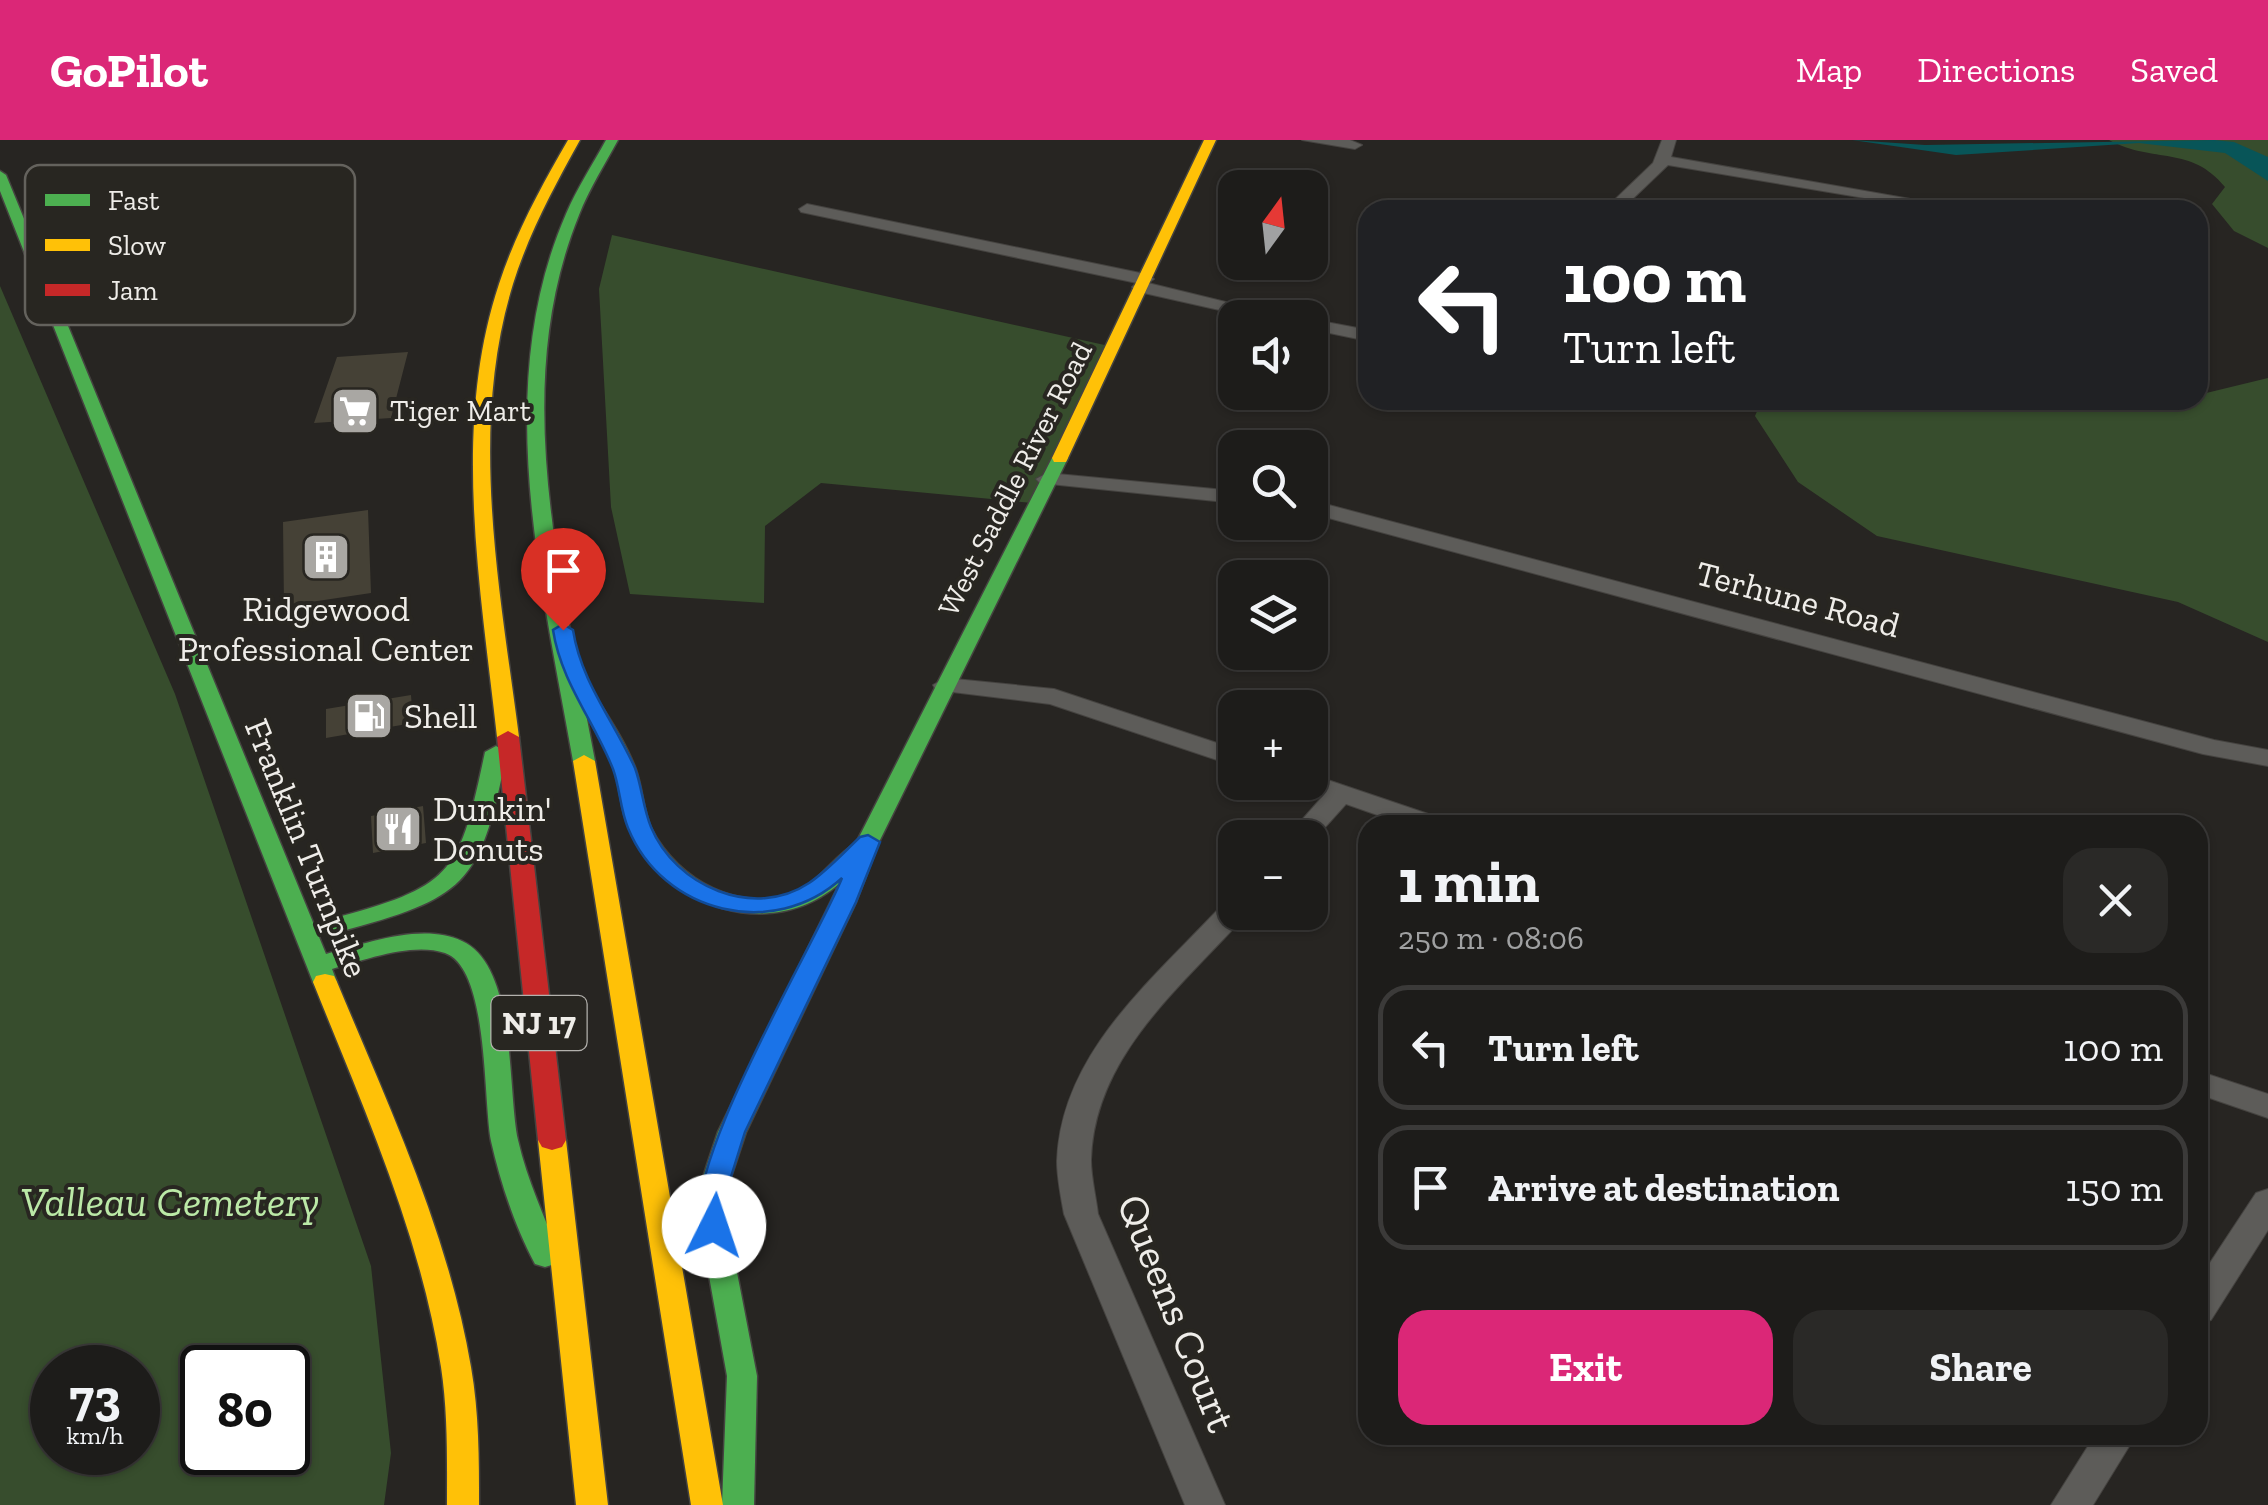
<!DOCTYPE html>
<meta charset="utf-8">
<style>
:root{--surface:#1d1c1a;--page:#2a2927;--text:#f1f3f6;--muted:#a0a1a2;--line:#3b3a39;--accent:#db2777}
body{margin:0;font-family:"Zilla Slab",serif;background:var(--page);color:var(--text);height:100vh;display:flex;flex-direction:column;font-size:38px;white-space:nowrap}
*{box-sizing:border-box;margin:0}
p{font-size:32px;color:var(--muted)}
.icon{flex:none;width:55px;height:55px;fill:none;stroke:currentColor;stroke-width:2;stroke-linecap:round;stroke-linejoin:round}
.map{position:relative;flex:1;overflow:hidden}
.side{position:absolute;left:1358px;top:675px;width:850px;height:630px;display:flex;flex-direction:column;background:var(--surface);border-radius:30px;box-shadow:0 2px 8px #0004,0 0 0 2px var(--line)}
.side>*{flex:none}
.guide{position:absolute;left:1358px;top:60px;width:850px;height:210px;border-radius:30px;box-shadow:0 2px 8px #0004,0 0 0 2px var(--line);background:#202124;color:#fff;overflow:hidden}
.needle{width:65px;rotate:15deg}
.tools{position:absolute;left:1218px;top:30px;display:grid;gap:20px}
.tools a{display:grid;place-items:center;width:110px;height:110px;border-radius:20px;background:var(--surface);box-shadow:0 2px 8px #0004,0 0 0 2px var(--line);font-size:50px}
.speed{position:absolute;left:30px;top:1205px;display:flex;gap:20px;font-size:50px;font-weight:700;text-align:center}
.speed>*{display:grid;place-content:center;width:130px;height:130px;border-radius:50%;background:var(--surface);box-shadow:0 2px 8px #0004,0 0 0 2px var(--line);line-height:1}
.speed small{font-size:25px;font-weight:400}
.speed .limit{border:5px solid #111;border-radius:15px;background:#fff;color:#111}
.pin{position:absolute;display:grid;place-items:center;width:85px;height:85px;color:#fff;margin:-102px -42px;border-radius:50% 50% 50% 0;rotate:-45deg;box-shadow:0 0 10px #0007}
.pin .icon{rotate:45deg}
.me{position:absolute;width:110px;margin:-55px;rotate:4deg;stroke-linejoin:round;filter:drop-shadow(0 0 8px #0008)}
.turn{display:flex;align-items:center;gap:35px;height:210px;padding:0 40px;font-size:45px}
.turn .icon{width:130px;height:130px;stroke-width:2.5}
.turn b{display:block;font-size:70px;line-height:85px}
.round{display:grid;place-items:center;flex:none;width:105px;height:105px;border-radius:30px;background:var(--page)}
.head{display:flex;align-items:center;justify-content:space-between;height:170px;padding:0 40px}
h1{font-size:60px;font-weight:700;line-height:75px}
.button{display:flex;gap:20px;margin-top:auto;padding:20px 40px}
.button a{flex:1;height:115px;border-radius:30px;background:var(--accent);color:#fff;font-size:40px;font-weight:700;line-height:115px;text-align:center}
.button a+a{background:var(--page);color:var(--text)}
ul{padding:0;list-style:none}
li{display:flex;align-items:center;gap:30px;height:125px;margin:0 20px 15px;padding:0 20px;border:5px solid var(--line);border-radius:30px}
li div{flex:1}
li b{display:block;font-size:38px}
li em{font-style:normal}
header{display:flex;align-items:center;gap:60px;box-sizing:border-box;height:140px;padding:0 50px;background:var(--accent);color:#fff}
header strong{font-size:48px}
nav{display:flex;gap:55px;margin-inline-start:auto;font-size:35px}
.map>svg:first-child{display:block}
.green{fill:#374d2d;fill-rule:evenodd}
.water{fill:#085558}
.building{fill:#454136}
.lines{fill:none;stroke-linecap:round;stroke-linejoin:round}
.street-casing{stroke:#454340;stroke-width:2}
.fast-casing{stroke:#454340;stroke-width:3}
.slow-casing{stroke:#454340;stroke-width:3}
.jam-casing{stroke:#454340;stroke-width:3}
.street{fill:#5d5c59;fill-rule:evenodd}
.fast{fill:#4caf50;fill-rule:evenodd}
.slow{fill:#ffc107;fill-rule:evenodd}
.jam{fill:#c62828;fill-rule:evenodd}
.route{fill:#1a73e8;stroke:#114b97;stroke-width:2.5}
.labels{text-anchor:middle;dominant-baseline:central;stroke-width:8;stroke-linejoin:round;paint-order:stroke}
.far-poi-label{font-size:30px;fill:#efede9;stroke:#282621;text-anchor:start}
.far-street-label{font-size:30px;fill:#efede9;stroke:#282621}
.shield{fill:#282621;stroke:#b3b1ad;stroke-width:2.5}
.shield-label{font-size:32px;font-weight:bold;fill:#efede9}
.street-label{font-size:35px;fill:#efede9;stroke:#282621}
.poi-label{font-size:35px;fill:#efede9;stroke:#282621;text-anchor:start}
.near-park-label{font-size:42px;font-style:italic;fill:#bbe9a7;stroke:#282621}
.near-street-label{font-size:42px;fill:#efede9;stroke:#282621}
.key{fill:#282621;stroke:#64625d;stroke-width:2.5}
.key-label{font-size:28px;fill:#efede9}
</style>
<header>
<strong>GoPilot</strong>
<nav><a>Map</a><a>Directions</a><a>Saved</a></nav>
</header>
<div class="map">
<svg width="2268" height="1365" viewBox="0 0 2268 1365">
<rect width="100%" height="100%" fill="#272522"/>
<!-- green -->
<path class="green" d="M2109 0H2268V108L2234 91 2212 64 2225 47C2191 5 2154 24 2109 0Z
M612 95 1118 208 1033 363 821 343 765 386 764 463 630 454 611 367 599 149Z
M0 146 175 554 371 1126 391 1313 384 1365H0ZM52 1228H138V1312H52ZM202 1228H288V1312H202Z
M2268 238V502L2178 462 1877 396 1798 342 1755 276 1762 260H2198V255Z"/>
<!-- water -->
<path class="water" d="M1852 0 1925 5 2214 0 2234 2 2268 17V41L2225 13 2139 3 1956 15Z"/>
<!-- building -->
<path class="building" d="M408 212 391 278 314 283 337 217Z
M368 370 371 453 284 466 283 382Z
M411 555 413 583 326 598V569Z
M423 666 426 703 373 713 371 676Z"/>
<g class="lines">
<!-- street casing -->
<g class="street-casing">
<path id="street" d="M1302 0H1350L1362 5 1355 9Z
M1662 0H1676L1671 17 1973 70H1936L1668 25 1621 70H1604L1653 23Z
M807 64 1145 134 1154 139 1148 143 1291 178H1255L1135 151 1132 147 1137 143 801 72 799 69Z
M1310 179 1368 190V201L1310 189Z
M1047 333 1235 351V363L1040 343 1036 339Z
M1310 360 2214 600 2268 610V626L2203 614 1310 373Z
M945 538 1054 549 1235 609V626L1050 564 936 550 933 545Z
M1310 634 1443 679 1447 685H1406L1346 664 1310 704V698H1286L1323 656 1295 642H1310Z
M1235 760V772H1247L1245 776C1181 847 1094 916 1091 1020 1091 1037 1096 1057 1098 1074L1225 1365H1185L1064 1074C1061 1057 1057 1038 1057 1021 1061 911 1156 837 1225 762Z
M2198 931 2268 954V978L2198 954Z
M2268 1049V1090L2211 1180 2198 1184V1141L2256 1053Z
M2095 1295H2136L2093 1365H2051Z"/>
</g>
<!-- fast casing -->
<g class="fast-casing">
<path id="fast" d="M606 0H618C605 24 589 49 579 75 516 230 552 400 583 557L596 558 599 562C613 584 627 606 636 630 643 650 643 672 652 690 678 740 741 775 796 752 820 741 834 716 856 703L1052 318 1060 313 1068 318 879 702 856 762 746 992 730 1040 728 1086 757 1236 754 1365H722L727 1236 700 1086 702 1040 718 992 840 743C771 804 665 767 629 688 621 672 621 653 616 636 610 614 597 594 586 574L595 621 584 627 573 621C542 444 491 246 566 74 577 48 593 24 606 0Z
M0 31 6 35 326 814C365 804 422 782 462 801 517 826 507 948 518 1000 527 1040 545 1078 560 1116L555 1124 545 1127 535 1124C515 1087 500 1041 491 1001 483 960 489 828 445 813 412 802 365 820 332 829L337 842 334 848H316L313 842 0 51Z
M496 606 507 612C480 744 469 757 339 792L331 789 327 784 331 779C454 746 459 735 485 612Z"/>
</g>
<!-- slow casing -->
<g class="slow-casing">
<path id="slow" d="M568 0H580C554 47 529 93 513 144 468 290 500 450 519 597L508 603 497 597C481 450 451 288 499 144 516 92 541 47 568 0Z
M1204 0H1216L1068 318 1066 322H1054L1052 318Z
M584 615 595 621 723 1365H691L573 621Z
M325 834 334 836 337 842C389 967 448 1092 471 1227 479 1273 479 1319 479 1365H447C447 1319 448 1273 441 1227 420 1093 363 967 313 842L316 836Z
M552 990 562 993 566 1000 608 1365H576L538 1000 542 993Z"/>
</g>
<!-- jam casing -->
<g class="jam-casing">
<path id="jam" d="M508 591 519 597 566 1000 562 1007 552 1010 542 1007 538 1000 497 597Z"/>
</g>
<!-- street -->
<use href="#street" class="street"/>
<!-- fast -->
<use href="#fast" class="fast"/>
<!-- slow -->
<use href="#slow" class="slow"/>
<!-- jam -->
<use href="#jam" class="jam"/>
</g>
<!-- route -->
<path class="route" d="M563 484 573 490C581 542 614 581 635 628 642 647 643 668 651 687 675 746 754 780 809 743 827 731 844 712 860 697L868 695 880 702 856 762 745 992 730 1040 724 1094H703C673 1039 816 803 842 738 774 800 663 774 628 688 620 669 620 648 613 629 594 581 561 542 553 490Z"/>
<!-- icons -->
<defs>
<g id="supermarket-square" transform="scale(2.5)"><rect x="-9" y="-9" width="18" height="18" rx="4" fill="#a9a7a3" stroke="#282621"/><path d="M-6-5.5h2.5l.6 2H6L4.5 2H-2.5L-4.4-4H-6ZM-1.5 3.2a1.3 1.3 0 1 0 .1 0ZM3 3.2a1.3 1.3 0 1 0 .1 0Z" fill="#fff"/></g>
<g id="building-square" transform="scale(2.5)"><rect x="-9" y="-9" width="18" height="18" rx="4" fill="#a9a7a3" stroke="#282621"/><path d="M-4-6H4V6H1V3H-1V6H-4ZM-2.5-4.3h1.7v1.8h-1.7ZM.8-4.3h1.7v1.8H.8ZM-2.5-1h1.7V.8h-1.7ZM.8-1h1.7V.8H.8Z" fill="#fff"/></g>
<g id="fuel-square" transform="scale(2.5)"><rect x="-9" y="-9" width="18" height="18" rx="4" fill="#a9a7a3" stroke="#282621"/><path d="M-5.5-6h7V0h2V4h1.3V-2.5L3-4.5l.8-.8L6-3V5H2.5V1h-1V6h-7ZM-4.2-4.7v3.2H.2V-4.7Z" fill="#fff"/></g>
<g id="restaurant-square" transform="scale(2.5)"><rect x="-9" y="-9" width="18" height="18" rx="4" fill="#a9a7a3" stroke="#282621"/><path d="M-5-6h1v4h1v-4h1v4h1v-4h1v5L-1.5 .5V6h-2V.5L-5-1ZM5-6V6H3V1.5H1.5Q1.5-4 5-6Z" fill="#fff"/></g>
</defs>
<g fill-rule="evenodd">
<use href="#supermarket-square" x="355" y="271"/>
<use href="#building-square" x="326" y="417"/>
<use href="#fuel-square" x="369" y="576"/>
<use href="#restaurant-square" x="398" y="689"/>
</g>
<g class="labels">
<!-- far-poi labels -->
<g class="far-poi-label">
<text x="390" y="271">Tiger Mart</text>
</g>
<!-- far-street labels -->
<g class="far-street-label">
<text transform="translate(1015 339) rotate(-63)">West Saddle River Road</text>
</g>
<!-- shield labels -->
<rect class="shield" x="491.5" y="856" width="95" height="54" rx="8"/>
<g class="shield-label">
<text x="539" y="883">NJ 17</text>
</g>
<!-- street labels -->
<g class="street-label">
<text transform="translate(1798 459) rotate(15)">Terhune Road</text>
<text transform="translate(307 708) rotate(68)">Franklin Turnpike</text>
</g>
<!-- poi labels -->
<g class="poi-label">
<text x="326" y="469" text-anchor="middle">Ridgewood<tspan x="326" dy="40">Professional Center</tspan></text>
<text x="404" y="576">Shell</text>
<text x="433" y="669">Dunkin'<tspan x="433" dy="40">Donuts</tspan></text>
</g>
<!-- near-park labels -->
<g class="near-park-label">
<text x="170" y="1061">Valleau Cemetery</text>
</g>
<!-- near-street labels -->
<g class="near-street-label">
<text transform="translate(1177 1173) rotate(68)">Queens Court</text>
</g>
</g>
<!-- legend -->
<rect x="25" y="25" width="330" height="160" rx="15" class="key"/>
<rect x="45" y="54" width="45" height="12" fill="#4caf50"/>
<rect x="45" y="99" width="45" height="12" fill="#ffc107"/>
<rect x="45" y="144" width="45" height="12" fill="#c62828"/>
<g class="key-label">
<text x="108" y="70">Fast</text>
<text x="108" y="115">Slow</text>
<text x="108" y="160">Jam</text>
</g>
</svg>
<div class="tools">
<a><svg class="needle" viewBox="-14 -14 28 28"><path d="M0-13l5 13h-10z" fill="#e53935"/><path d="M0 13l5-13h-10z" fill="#a0a1a2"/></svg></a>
<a><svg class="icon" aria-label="sound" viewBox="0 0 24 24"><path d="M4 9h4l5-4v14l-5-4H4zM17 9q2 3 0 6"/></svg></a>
<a><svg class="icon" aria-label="search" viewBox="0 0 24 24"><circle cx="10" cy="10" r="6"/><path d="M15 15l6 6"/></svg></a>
<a><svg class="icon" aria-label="layers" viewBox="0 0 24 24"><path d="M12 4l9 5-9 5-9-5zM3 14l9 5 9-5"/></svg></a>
<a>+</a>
<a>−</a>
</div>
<div class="speed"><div>73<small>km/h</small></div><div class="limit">80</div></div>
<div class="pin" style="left:563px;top:490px;background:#d93025"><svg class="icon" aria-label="arrive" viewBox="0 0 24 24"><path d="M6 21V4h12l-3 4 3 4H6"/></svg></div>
<svg class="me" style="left:714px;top:1086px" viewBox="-20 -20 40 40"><circle r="19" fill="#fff"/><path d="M0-13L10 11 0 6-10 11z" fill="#1a73e8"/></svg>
<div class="guide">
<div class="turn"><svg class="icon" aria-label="left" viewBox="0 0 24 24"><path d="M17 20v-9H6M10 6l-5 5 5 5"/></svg><div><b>100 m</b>Turn left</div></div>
</div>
<section class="side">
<div class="head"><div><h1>1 min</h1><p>250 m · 08:06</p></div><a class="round"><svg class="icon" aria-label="close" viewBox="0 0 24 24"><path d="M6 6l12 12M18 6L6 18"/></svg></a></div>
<ul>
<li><svg class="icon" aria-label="left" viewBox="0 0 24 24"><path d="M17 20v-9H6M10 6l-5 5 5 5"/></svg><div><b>Turn left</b></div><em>100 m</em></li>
<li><svg class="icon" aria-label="arrive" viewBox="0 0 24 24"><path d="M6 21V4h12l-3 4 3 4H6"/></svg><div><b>Arrive at destination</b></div><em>150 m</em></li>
</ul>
<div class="button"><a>Exit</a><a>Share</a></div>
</section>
</div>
